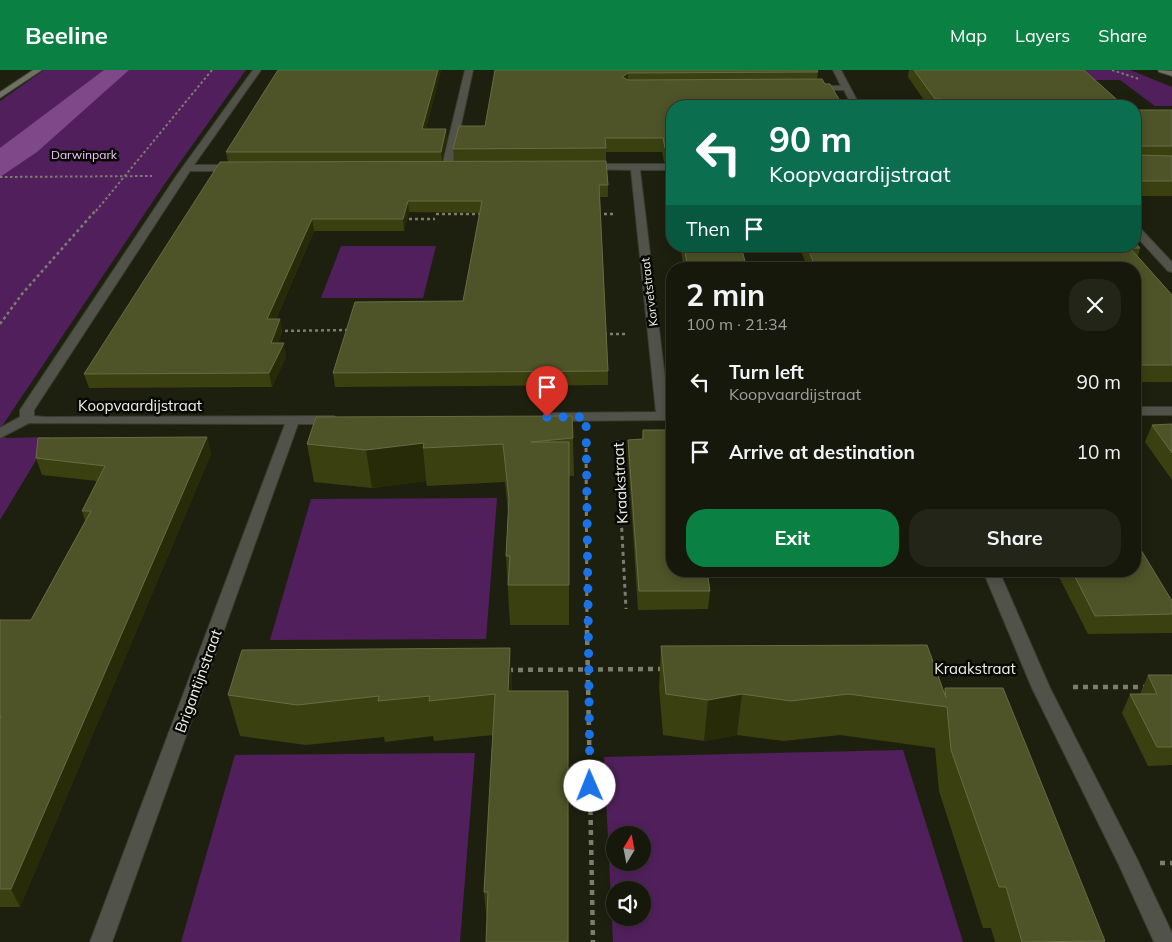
<!DOCTYPE html>
<meta charset="utf-8">
<style>
:root{--surface:#16180b;--page:#232519;--text:#f1f3f6;--muted:#9ea09d;--line:#35372c;--accent:#0b8043}
body{margin:0;font-family:Mulish,sans-serif;background:var(--page);color:var(--text);height:100vh;display:flex;flex-direction:column;font-size:19px;white-space:nowrap}
*{box-sizing:border-box;margin:0}
p{font-size:16px;color:var(--muted)}
.icon{flex:none;width:28px;height:28px;fill:none;stroke:currentColor;stroke-width:2;stroke-linecap:round;stroke-linejoin:round}
.map{position:relative;flex:1;overflow:hidden}
.details{position:absolute;left:666px;top:192px;width:475px;height:315px;display:flex;flex-direction:column;background:var(--surface);border-radius:20px;box-shadow:0 2px 12px #0003,0 0 0 1px var(--line)}
.details>*{flex:none}
.guide{position:absolute;left:666px;top:30px;width:475px;height:152px;border-radius:20px;box-shadow:0 2px 12px #0003,0 0 0 1px var(--line);background:#0b6e4f;color:#fff;overflow:hidden}
.needle{width:32px;rotate:10deg}
.controls{position:absolute;left:606px;top:756px;display:grid;gap:10px}
.controls a{display:grid;place-items:center;width:45px;height:45px;border-radius:50%;background:var(--surface);box-shadow:0 2px 12px #0003,0 0 0 1px var(--line);font-size:25px}
.pin{position:absolute;display:grid;place-items:center;width:42px;height:42px;color:#fff;margin:-51px -21px;border-radius:50% 50% 50% 0;rotate:-45deg;box-shadow:0 0 5px #0007}
.pin .icon{rotate:45deg}
.me{position:absolute;width:55px;margin:-28px;rotate:359deg;stroke-linejoin:round;filter:drop-shadow(0 0 4px #0008)}
.turn{display:flex;align-items:center;gap:18px;height:105px;padding:0 20px;font-size:22px}
.turn .icon{width:65px;height:65px;stroke-width:2.5}
.turn b{display:block;font-size:35px;line-height:42px}
.then{display:flex;align-items:center;height:48px;padding:0 20px;background:#0003;gap:10px;font-size:19px}
.round{display:grid;place-items:center;flex:none;width:52px;height:52px;border-radius:20px;background:var(--page)}
.overview{display:flex;align-items:center;justify-content:space-between;height:85px;padding:0 20px}
h1{font-size:30px;font-weight:700;line-height:38px}
.cta{display:flex;gap:10px;margin-top:auto;padding:10px 20px}
.cta a{flex:1;height:58px;border-radius:20px;background:var(--accent);color:#fff;font-size:20px;font-weight:700;line-height:58px;text-align:center}
.cta a+a{background:var(--page);color:var(--text)}
ul{padding:0;list-style:none}
li{display:flex;align-items:center;gap:15px;height:70px;padding:0 20px}
li div{flex:1}
li b{display:block;font-size:19px}
li em{font-style:normal}
header{display:flex;align-items:center;gap:30px;box-sizing:border-box;height:70px;padding:0 25px;background:var(--accent);color:#fff}
header strong{font-size:24px}
nav{display:flex;gap:28px;margin-inline-start:auto;font-size:18px}
.map>svg:first-child{display:block}
.green{fill:#51205c;fill-rule:evenodd}
.water{fill:#7e4889}
.lines{fill:none;stroke-linecap:round;stroke-linejoin:round}
.street-casing{stroke:#3a3d2d;stroke-width:2}
.secondary-casing{stroke:#3a3d2d;stroke-width:2}
.path-far3{stroke:#7b7d6f;stroke-width:2;stroke-dasharray:2.5 2.5;stroke-linecap:butt}
.path-far2{stroke:#7b7d6f;stroke-width:2.5;stroke-dasharray:3 3;stroke-linecap:butt}
.path-far1{stroke:#7b7d6f;stroke-width:3;stroke-dasharray:4 4;stroke-linecap:butt}
.path{stroke:#7b7d6f;stroke-width:4.5;stroke-dasharray:5 5;stroke-linecap:butt}
.street{fill:#51534a;fill-rule:evenodd}
.secondary{fill:#6e7163;fill-rule:evenodd}
.wall{fill:#3b4011}
.shaded-wall{fill:#272b07}
.building{fill:#4e5328;stroke:#676c45}
.route{stroke:#1a73e8;stroke-width:9;stroke-dasharray:0 16.2}
.labels{text-anchor:middle;dominant-baseline:central;stroke-width:5;stroke-linejoin:round;paint-order:stroke}
.far-park-label{font-size:12px;fill:#f1c4fb;stroke:#080904}
.far-street-label{font-size:12px;fill:#eef0e5;stroke:#080904}
.street-label{font-size:15px;fill:#eef0e5;stroke:#080904}
</style>
<header>
<strong>Beeline</strong>
<nav><a>Map</a><a>Layers</a><a>Share</a></nav>
</header>
<div class="map">
<svg width="1172" height="872" viewBox="0 0 1172 872">
<rect width="100%" height="100%" fill="#1d200f"/>
<!-- green -->
<path class="green" d="M44 0H246L166 112 0 359V31Z
M1068 0H1130L1172 17V36H1155L1120 10H1079Z
M341 176H436L423 228H321Z
M0 361 6 368 50 367 0 450Z
M497 428 486 569 270 570 311 429Z
M903 680 963 872H613L604 687ZM615 765H642V792H615ZM615 820H642V848H615Z
M475 683 460 872H181L235 685Z"/>
<!-- water -->
<path class="water" d="M104 0H129L37 82 0 107V78Z"/>
<g class="lines">
<!-- street casing -->
<g class="street-casing">
<path id="street" d="M253 0H261L194 95H236L241 98 236 101H190L34 340V346L44 347 334 346 341 350 334 354H298L112 872H90L285 354 29 353 0 368V358L20 347V340L177 105Z
M465 0H473L452 96 447 99 442 96Z
M833 0H841L860 36H852L844 20H811L810 18 814 16H841Z
M586 94H672V100H640L669 342H672V350L552 351 545 347 552 343 656 342 631 100 583 99V95Z
M1135 156 1139 157 1172 192V202L1168 201 1135 165Z
M1135 337H1172V345H1135Z
M983 501H999L1050 618 1136 787 1172 863V872H1154L1119 795 1032 618Z"/>
</g>
<!-- secondary casing -->
<g class="secondary-casing">
<path id="secondary" d="M33 0H42L0 28V22Z
M1158 0 1172 1V6L1159 2Z"/>
</g>
<!-- path-far3 -->
<path class="path-far3" d="M1112 0 1139 9
M0 107 152 106
M96 141 212 0"/>
<!-- path-far2 -->
<path class="path-far2" d="M436 144H482
M598 144H614
M403 149H435
M0 254 22 224 97 139
M279 261 350 260
M604 264H628"/>
<!-- path-far1 -->
<path class="path-far1" d="M586 370 587 562
M617 370 626 539"/>
<!-- path -->
<path class="path" d="M587 560 593 872
M933 598H1002
M508 600 662 599
M1073 617H1146
M1160 793H1172"/>
<!-- street -->
<use href="#street" class="street"/>
<!-- secondary -->
<use href="#secondary" class="secondary"/>
</g>
<!-- wall -->
<path class="wall" d="M441 0 426 59H446L447 70 442 91H454L453 79 485 56 495 0 818 2 817 9 672 36V137L666 102V92H664L662 82H606V91L608 115V127H600L608 301V315L335 317 333 303 463 231 479 143 409 142 404 161H314L276 249H280L282 262 278 273 286 287 272 317 89 318 84 304 228 92 226 82Z
M909 0H1084L1124 36H928L908 7Z
M1135 40H1172V126H1135Z
M680 176H741L747 199H684Z
M799 176H1135L1140 178 1138 186 1172 225V312H1135V199H808Z
M1172 354V410L1145 372 1152 355Z
M643 360 710 521 708 539 638 540 628 387V370L642 369Z
M207 367 211 384 20 837H0V550H31L85 451 82 441 97 411 42 405 36 388Z
M573 368 574 406H569V555H510L506 486 508 442 505 412 427 416 426 411 372 418 314 412 307 374Z
M1056 501H1135L1172 531V563L1088 564Z
M661 576 944 622 945 618 1105 871 1104 872H995L991 858H983L939 721 935 678 840 665 784 671 737 665 704 671 663 665 659 617Z
M510 578 512 621H568L569 872H486L487 853 484 822 493 665 434 671 433 666 385 672 384 667 306 675 240 666 228 625Z
M1148 605H1172V695L1148 696 1122 643 1130 624H1140Z"/>
<!-- shaded-wall -->
<path class="shaded-wall" d="M438 0H441L423 70 422 59Z
M628 3V15L622 7Z
M446 59 447 70 442 93 441 82Z
M408 131 409 142 404 161 403 149Z
M312 149 314 161 270 262 267 249Z
M280 249 282 262 273 287 271 273Z
M284 273 286 287 272 317 269 303Z
M207 367 211 384 20 837 11 819Z
M424 373 423 378 426 411 372 418 366 380Z
M510 578 512 618 510 662 508 621Z
M568 621 569 661V872H568Z
M742 624 737 665 704 671 708 630Z"/>
<!-- building -->
<path class="building" d="M278 0H438L422 59H446L441 82H226Z
M495 0H817L818 2 628 3 622 7 628 10 822 9 825 14H830L843 36H672V79L665 78 663 68H605L606 78 453 79 459 56H485Z
M914 0H1084L1124 36H948L942 29H935Z
M1135 40H1172V76H1139L1138 85 1172 86V111H1135Z
M672 87V119L666 88Z
M606 91 608 115H599L608 301 333 303 355 232 463 231 482 131H408L403 149H312L267 249H280L271 273H284L269 303 84 304 220 92Z
M1135 172 1140 178H1130L1172 225V295H1135V199H816L807 176H1135Z
M684 176H741L747 199H688Z
M572 346 573 368 531 372H569V515H508L510 486H506L509 429 503 374 423 378 424 373 366 380 307 374 316 347Z
M1172 354V383L1152 355Z
M643 360H672V501H707L710 521H639L628 370 643 369Z
M207 367 11 819H0V649L1 646H0V550H31L91 441H82L105 396 36 388 38 368Z
M1135 470 1172 531V544L1095 546 1072 501H1135Z
M927 575 946 628 945 618H1003L1105 871 1022 872 1006 817H999L951 680 947 637 848 624 791 631 742 624 708 630 666 624 661 576Z
M510 578 508 621H568V872H486L488 822H484L495 624 429 631 430 626 378 631 379 626 297 635 228 625 242 580Z
M1148 605H1172V677H1157L1130 624H1157Z"/>
<g class="lines">
<!-- route -->
<path class="route" d="M547 347H586L590 716"/>
</g>
<g class="labels">
<!-- far-park labels -->
<g class="far-park-label">
<text x="84" y="84">Darwinpark</text>
</g>
<!-- far-street labels -->
<g class="far-street-label">
<text transform="translate(649 222) rotate(-97)">Korvetstraat</text>
</g>
<!-- street labels -->
<g class="street-label">
<text x="140" y="335">Koopvaardijstraat</text>
<text transform="translate(620 413) rotate(-93)">Kraakstraat</text>
<text x="975" y="598">Kraakstraat</text>
<text transform="translate(198 611) rotate(-70)">Brigantijnstraat</text>
</g>
</g>
</svg>
<div class="controls">
<a><svg class="needle" viewBox="-14 -14 28 28"><path d="M0-13l5 13h-10z" fill="#e53935"/><path d="M0 13l5-13h-10z" fill="#9ea09d"/></svg></a>
<a><svg class="icon" aria-label="sound" viewBox="0 0 24 24"><path d="M4 9h4l5-4v14l-5-4H4zM17 9q2 3 0 6"/></svg></a>
</div>
<div class="pin" style="left:547px;top:347px;background:#d93025"><svg class="icon" aria-label="arrive" viewBox="0 0 24 24"><path d="M6 21V4h12l-3 4 3 4H6"/></svg></div>
<svg class="me" style="left:590px;top:716px" viewBox="-20 -20 40 40"><circle r="19" fill="#fff"/><path d="M0-13L10 11 0 6-10 11z" fill="#1a73e8"/></svg>
<div class="guide">
<div class="turn"><svg class="icon" aria-label="left" viewBox="0 0 24 24"><path d="M17 20v-9H6M10 6l-5 5 5 5"/></svg><div><b>90 m</b>Koopvaardijstraat</div></div>
<div class="then">Then<svg class="icon" aria-label="arrive" viewBox="0 0 24 24"><path d="M6 21V4h12l-3 4 3 4H6"/></svg></div>
</div>
<section class="details">
<div class="overview"><div><h1>2 min</h1><p>100 m · 21:34</p></div><a class="round"><svg class="icon" aria-label="close" viewBox="0 0 24 24"><path d="M6 6l12 12M18 6L6 18"/></svg></a></div>
<ul>
<li><svg class="icon" aria-label="left" viewBox="0 0 24 24"><path d="M17 20v-9H6M10 6l-5 5 5 5"/></svg><div><b>Turn left</b><p>Koopvaardijstraat</p></div><em>90 m</em></li>
<li><svg class="icon" aria-label="arrive" viewBox="0 0 24 24"><path d="M6 21V4h12l-3 4 3 4H6"/></svg><div><b>Arrive at destination</b></div><em>10 m</em></li>
</ul>
<div class="cta"><a>Exit</a><a>Share</a></div>
</section>
</div>
